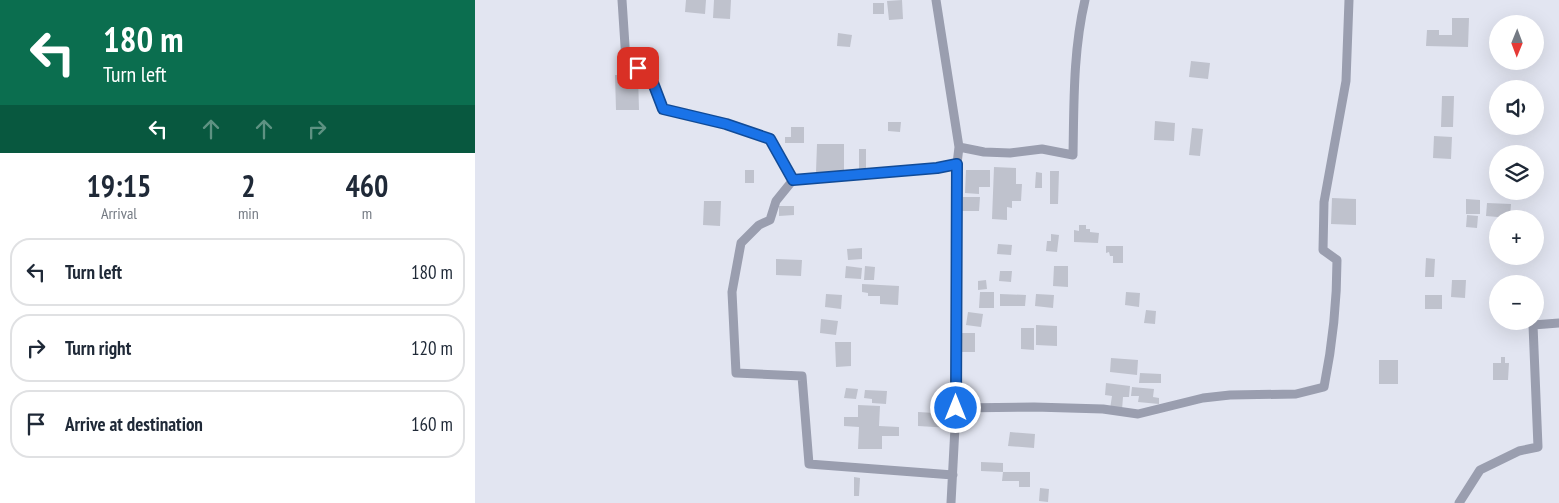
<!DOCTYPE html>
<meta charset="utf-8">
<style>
:root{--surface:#fff;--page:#f2f2f3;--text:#1f2937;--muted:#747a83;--line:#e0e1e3}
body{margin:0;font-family:"PT Sans Narrow",sans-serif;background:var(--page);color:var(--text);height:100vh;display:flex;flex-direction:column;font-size:19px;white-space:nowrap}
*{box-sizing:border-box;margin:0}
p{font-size:16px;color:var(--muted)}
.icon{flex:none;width:28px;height:28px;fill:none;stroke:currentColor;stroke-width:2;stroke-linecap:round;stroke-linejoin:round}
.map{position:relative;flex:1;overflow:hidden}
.drawer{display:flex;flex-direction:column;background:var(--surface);width:475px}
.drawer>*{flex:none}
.guide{background:#0b6e4f;color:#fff;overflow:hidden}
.needle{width:32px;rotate:181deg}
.fabs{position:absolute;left:1014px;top:15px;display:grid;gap:10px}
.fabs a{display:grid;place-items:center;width:55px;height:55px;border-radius:50%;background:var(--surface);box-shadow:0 5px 20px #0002;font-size:25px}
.pin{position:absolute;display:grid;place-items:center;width:42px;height:42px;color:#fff;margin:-21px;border-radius:10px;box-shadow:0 2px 8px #0006}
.me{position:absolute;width:55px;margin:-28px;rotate:0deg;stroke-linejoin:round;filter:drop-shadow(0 0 4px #0008)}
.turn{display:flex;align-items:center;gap:18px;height:105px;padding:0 20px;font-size:22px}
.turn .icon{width:65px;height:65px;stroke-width:2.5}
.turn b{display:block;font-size:35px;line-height:42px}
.lanes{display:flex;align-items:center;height:48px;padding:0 20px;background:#0003;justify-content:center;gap:25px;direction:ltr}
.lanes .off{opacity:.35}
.eta{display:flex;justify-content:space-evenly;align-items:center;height:85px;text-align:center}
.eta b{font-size:30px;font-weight:600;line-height:35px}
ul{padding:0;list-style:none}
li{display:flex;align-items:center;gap:15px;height:68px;margin:0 10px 8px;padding:0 10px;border:2px solid var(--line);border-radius:20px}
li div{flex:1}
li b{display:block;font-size:19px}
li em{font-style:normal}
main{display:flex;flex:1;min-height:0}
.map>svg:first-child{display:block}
.building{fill:#bfc2cd}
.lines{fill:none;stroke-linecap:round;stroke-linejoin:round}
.street{stroke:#9a9eaf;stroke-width:9}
.route-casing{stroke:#114b97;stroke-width:12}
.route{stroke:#1a73e8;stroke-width:9}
</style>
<main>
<section class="drawer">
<div class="guide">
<div class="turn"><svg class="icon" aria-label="left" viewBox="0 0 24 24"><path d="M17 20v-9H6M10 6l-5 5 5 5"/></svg><div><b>180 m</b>Turn left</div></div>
<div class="lanes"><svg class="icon" aria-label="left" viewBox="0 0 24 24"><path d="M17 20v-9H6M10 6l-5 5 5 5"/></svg><svg class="icon off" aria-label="ahead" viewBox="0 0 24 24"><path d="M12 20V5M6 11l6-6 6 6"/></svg><svg class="icon off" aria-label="ahead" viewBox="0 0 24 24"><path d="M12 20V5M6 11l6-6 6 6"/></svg><svg class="icon off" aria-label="right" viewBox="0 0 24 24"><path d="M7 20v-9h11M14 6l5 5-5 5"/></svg></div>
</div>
<div class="eta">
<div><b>19:15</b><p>Arrival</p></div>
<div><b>2</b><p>min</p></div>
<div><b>460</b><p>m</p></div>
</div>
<ul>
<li><svg class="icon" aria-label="left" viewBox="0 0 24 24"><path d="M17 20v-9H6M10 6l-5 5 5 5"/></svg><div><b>Turn left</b></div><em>180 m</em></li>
<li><svg class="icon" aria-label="right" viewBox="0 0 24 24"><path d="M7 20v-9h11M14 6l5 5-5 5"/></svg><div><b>Turn right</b></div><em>120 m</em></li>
<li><svg class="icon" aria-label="arrive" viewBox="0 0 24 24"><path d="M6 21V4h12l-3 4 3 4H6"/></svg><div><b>Arrive at destination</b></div><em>160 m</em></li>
</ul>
</section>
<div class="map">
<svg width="1084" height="503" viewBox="0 0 1084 503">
<rect width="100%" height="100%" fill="#e2e5f1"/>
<!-- building -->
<path class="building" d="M211 0H231L230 14 210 12Z
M239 0H256L255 19 238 18Z
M427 0 428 19 414 20 412 1Z
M398 3H409V14H398Z
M977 18H994L993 47 951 46 952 30H964V35H977Z
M363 33 377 35 375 47 362 46Z
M716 61 735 63 733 79 714 77Z
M140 75H163L164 110H141Z
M967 96H979L978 127H966Z
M680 121 700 123 699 141 679 140Z
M413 122H426L425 132 413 131Z
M316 127H329V143H310V137H316Z
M717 128 728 129 725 156 714 155Z
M959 136 977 137 976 159 958 158Z
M342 144H369V172H341Z
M384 149H391V170H384Z
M519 167 541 168V184H547L546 201H537V208L532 207V220L517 219Z
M270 170H279V183H270Z
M491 170H515V187H504V194L490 193Z
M575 171H584L583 204H575Z
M561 172 567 173V188H560Z
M488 197H505L504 211H487Z
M857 198 881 199V225L856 224Z
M991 199 1005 200V214H991Z
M229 201H246L245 226 228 225Z
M1012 203 1036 204 1035 218 1011 216Z
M304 206H319V215L304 216Z
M992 215 1003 216 1002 228 991 227Z
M604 225H611V229H615V232L624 233 623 243 599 242V230L604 231Z
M576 234 584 235 582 252 571 251 572 241H576Z
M523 244 537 245 536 255 522 254Z
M631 246H648V263H638V256H635L634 252 631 253Z
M387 248V259L373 260 372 249Z
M951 258 960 259 959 277H950Z
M301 259 327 260 326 276 301 275Z
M371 266 387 268 386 279 370 278Z
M390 266 400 267 399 280H389Z
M579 266H593V287L578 286Z
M525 271H537L536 282 524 281Z
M511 280 512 289 503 290V281Z
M977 280H991L990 298 976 297Z
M387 284 424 286 423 305 405 304V296H393V293L387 292Z
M505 292H519V308H504Z
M651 292 665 293 664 307 650 305Z
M351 294 367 295 366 309 350 307Z
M525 294 551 295 550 306H525Z
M561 294 579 295 578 308 560 306Z
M950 295H967V309H950Z
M671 310 681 311 680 324 669 323Z
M493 312 508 314 506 327 491 325Z
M346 319 363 321 361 335 345 333Z
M561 325 582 326V346L561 345Z
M546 328H559V350L546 349Z
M484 333H500V352H483Z
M360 342H376V366L361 367Z
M1026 357H1030V363H1034L1033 380H1018V363H1026Z
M636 358 663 360 662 375 635 372Z
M904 360H923V384H904Z
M665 373 686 374V383H664Z
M631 383 655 386 654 397H648L647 410 635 409 637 396 630 395Z
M657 387 679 389 678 397 684 398V404L663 402 664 396H656Z
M371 388 383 389 381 399 369 398Z
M390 390 412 391 411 404 397 403V399L389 398Z
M383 405 405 406 404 426 424 427V436H407V449H383L384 427 369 426V417H383Z
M443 412 477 414 476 428 443 426Z
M535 432 560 434 559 448 533 446Z
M506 462 528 463V472H555V487H544V481H527L528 472 506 471Z
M379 477 385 478 384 496H379Z
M565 488 574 489 573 502 564 501Z"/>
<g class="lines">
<!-- street -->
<path class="street" d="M147 0 151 61 175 75 188 109 251 124 295 139 318 180
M461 0 484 147 482 164 481 408 476 503
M484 147 509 152 535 153 567 149 598 155C599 104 598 51 610 0
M481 408 559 407 628 409 663 414 728 398 755 395 821 394 849 387C858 342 862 305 862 260L848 250 849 202 871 81 874 0
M478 475 334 464 327 376 261 373 257 292 266 243 284 225 295 220 301 201 318 180 462 168 482 164
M984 503 1005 470 1044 451 1063 447 1058 325 1084 323"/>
</g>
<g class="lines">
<!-- route casing -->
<g class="route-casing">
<path id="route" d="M163 68 175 75 188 109 251 124 295 139 318 180 462 168 482 164 481 408"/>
</g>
<!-- route -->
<use href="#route" class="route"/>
</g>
</svg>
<div class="fabs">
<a><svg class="needle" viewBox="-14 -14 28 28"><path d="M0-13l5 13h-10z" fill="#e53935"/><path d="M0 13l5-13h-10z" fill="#747a83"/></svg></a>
<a><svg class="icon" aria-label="sound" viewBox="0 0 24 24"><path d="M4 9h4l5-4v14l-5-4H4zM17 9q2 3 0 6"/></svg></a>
<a><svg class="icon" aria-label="layers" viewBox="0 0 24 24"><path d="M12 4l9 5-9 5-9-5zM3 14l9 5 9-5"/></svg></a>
<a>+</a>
<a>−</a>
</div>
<div class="pin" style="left:163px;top:68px;background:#d93025"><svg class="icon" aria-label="arrive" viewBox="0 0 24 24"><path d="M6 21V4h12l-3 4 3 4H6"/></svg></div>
<svg class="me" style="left:481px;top:408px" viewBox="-20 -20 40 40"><circle r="17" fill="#1a73e8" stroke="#fff" stroke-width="3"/><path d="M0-11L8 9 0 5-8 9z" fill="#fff"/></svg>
</div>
</main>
